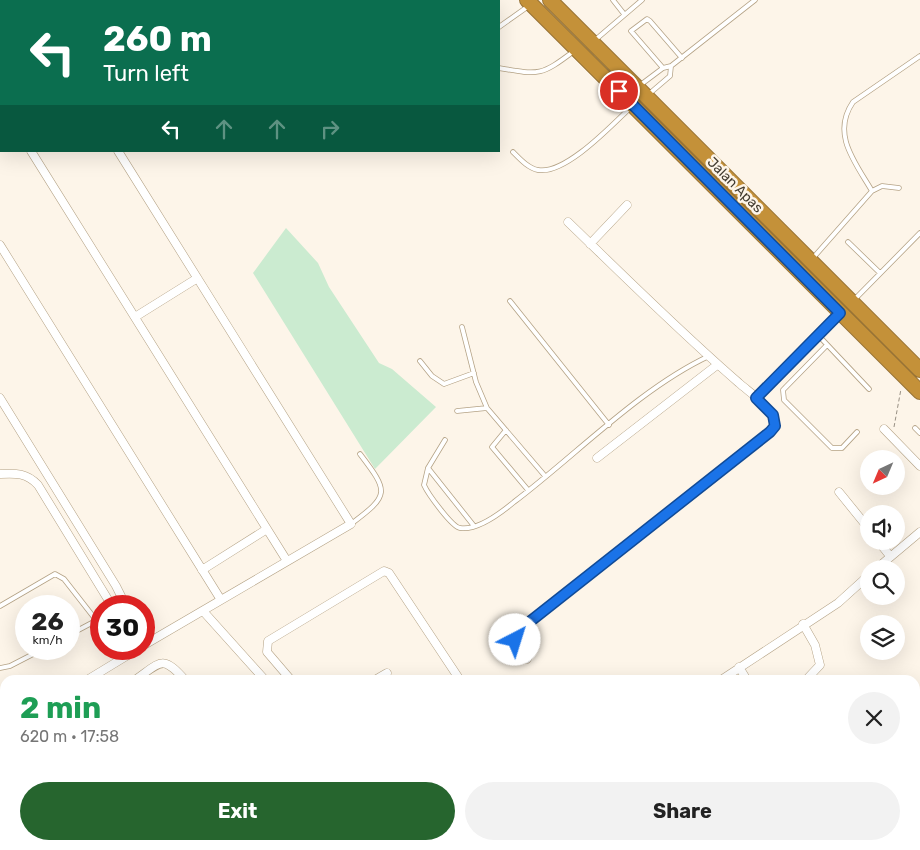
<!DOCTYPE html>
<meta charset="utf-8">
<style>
:root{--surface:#fff;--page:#f2f2f2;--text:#222;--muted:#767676;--accent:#26652e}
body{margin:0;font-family:Rubik,sans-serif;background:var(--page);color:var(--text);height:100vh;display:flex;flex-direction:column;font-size:19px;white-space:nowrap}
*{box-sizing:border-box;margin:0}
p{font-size:16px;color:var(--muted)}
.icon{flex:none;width:28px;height:28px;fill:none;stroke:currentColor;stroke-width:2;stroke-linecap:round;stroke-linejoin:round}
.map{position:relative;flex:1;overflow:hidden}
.side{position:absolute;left:0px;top:675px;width:920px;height:175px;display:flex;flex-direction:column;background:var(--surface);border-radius:15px 15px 0 0;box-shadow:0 5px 20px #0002}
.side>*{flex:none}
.banner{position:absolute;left:0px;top:0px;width:500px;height:152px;box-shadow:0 5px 20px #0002;background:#0b6e4f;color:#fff;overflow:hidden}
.needle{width:32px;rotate:224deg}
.tools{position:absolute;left:860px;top:450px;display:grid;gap:10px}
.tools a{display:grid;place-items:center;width:45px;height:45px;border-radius:50%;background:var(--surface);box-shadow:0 5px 20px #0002;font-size:25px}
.speed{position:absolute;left:15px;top:595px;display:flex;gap:10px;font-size:25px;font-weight:700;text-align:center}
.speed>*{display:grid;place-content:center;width:65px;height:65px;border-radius:50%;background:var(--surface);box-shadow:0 5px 20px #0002;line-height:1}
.speed small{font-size:12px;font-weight:400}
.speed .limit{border:8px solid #d22;background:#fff;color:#111}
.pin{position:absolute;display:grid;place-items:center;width:42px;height:42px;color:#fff;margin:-21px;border:2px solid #fff;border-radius:50%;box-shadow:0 1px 5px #0007}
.me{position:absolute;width:55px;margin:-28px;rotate:40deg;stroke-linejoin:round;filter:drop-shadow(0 0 4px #0008)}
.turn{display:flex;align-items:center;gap:18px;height:105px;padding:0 20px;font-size:22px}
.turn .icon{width:65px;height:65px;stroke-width:2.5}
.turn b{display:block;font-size:35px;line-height:42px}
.lanes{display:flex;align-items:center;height:48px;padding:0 20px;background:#0003;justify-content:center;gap:25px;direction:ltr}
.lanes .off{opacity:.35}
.round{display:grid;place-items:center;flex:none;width:52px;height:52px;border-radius:26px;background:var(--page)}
.headline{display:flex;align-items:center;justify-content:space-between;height:85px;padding:0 20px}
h1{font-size:30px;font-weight:700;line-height:38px;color:#1e9e55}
.button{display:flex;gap:10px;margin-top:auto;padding:10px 20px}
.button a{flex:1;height:58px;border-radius:30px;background:var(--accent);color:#fff;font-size:20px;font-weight:700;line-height:58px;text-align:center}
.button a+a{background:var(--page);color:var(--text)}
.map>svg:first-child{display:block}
.green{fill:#cbebd0}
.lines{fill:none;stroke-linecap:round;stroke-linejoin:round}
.lane-casing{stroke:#b4a285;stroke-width:5.5}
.street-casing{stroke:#b4a285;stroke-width:9}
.highway-casing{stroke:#977336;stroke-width:16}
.path{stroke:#989084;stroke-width:1;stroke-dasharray:4 2.5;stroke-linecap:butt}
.lane{stroke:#fff;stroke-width:4}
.street{stroke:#fff;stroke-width:8}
.highway{stroke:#c49139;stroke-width:14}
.route-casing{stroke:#114b97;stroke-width:12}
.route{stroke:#1a73e8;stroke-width:9}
.labels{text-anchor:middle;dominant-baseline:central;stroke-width:5;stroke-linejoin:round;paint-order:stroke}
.street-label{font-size:14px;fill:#433c30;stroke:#fdf5e9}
</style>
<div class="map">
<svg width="920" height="850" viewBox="0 0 920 850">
<rect width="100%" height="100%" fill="#fdf5e9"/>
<!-- green -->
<path class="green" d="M286 228 318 263 329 287 379 363 392 369 436 407 375 469 253 273Z"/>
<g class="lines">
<!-- lane casing -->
<g class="lane-casing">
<path id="lane" d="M484 0 485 1
M613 0 624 14
M499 27 530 5
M594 41 642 0
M499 68C539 75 541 76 574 51
M663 68 631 31 647 19 650 21 682 58
M639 86 663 68 671 66 755 0
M649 94 670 76 671 66
M513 152C520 159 528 168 538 170 565 175 611 126 630 108
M872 191C855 162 831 134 853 102L920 56
M848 242 880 273
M813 258 872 191 882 186 899 188
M510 301 609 425
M853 301 920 233
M462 327 476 382 487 408 545 476
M818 335 869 389
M827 345 783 390 784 400 832 448H842L857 432
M420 361 432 376 444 384 474 373
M457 411 487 408
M915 428 920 433
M506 430 492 447 528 490
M445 440 428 468 424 485C428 494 452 527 460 528 477 531 502 512 514 502 575 456 639 389 709 356
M428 468 474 526
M351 524C390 495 389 492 360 454
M0 606 55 574 64 579 96 620
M69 635 101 618
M0 668 10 666 43 649"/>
</g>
<!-- street casing -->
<g class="street-casing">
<path id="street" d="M0 55 1 54
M0 102 1 104
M31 151 287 561
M118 151 351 524 144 645
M590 244 627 205
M0 245 221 600
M135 317 196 279
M0 398 116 586 126 606
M756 398 840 313
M884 429 920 466
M597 458 717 365
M0 474C16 473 27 473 38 485L112 606
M839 492 869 529
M878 541 890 556
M876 569 920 532
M202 570 267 529
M203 611 265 680
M803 624 815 645 820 665 806 680
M527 659 514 636 518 631 711 480 775 426C776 409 750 393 739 383 680 332 624 276 568 222
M739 667 747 680
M87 680 138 649
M135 680C161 662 162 654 185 680
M291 680 267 652 268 641 384 571 389 573 460 680
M375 680 387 673
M721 680 838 603 869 575
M1 733 5 739
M0 758 5 754
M103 845 107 850
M231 845 236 850
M338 845 342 850
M412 845 417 850
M442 845 447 850
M572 845 576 850
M366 850 371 845"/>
</g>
<!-- highway casing -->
<g class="highway-casing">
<path id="highway" d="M527 0 920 392
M550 0 920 370"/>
</g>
<!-- path -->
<path class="path" d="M894 427 901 389"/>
<!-- lane -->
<use href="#lane" class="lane"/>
<!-- street -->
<use href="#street" class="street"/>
<!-- highway -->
<use href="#highway" class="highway"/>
</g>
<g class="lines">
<!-- route casing -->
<g class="route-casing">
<path id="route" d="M515 640 514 636 518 631 770 432 775 426 773 415 756 398 840 313 619 91"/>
</g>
<!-- route -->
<use href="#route" class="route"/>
</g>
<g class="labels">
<!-- street labels -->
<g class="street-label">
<text transform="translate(735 185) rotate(45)">Jalan Apas</text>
</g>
</g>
</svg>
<div class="tools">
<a><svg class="needle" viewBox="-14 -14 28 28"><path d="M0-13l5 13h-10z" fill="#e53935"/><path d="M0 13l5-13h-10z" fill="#767676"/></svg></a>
<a><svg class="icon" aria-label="sound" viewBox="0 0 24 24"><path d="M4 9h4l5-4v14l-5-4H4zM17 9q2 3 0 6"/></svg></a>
<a><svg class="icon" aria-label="search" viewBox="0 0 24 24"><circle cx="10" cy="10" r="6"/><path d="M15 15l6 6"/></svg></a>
<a><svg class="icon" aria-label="layers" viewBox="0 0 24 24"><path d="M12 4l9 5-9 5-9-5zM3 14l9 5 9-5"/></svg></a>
</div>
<div class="speed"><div>26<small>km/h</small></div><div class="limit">30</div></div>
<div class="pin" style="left:619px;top:91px;background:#d93025"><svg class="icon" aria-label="arrive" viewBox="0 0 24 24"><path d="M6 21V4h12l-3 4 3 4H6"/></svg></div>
<svg class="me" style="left:515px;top:640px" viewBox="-20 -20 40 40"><circle r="19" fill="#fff"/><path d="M0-13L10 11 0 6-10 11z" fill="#1a73e8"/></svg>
<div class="banner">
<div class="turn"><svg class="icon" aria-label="left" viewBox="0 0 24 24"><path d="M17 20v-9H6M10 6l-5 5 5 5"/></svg><div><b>260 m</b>Turn left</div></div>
<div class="lanes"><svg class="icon" aria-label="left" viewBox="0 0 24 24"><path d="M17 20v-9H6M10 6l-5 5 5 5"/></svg><svg class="icon off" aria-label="ahead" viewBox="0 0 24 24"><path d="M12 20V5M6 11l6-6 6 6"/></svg><svg class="icon off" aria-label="ahead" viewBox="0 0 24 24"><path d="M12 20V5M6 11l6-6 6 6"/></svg><svg class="icon off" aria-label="right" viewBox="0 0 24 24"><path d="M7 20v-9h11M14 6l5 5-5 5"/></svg></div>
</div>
<section class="side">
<div class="headline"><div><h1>2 min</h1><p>620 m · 17:58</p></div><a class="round"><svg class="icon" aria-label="close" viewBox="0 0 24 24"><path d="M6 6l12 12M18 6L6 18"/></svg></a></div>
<div class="button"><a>Exit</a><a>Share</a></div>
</section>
</div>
